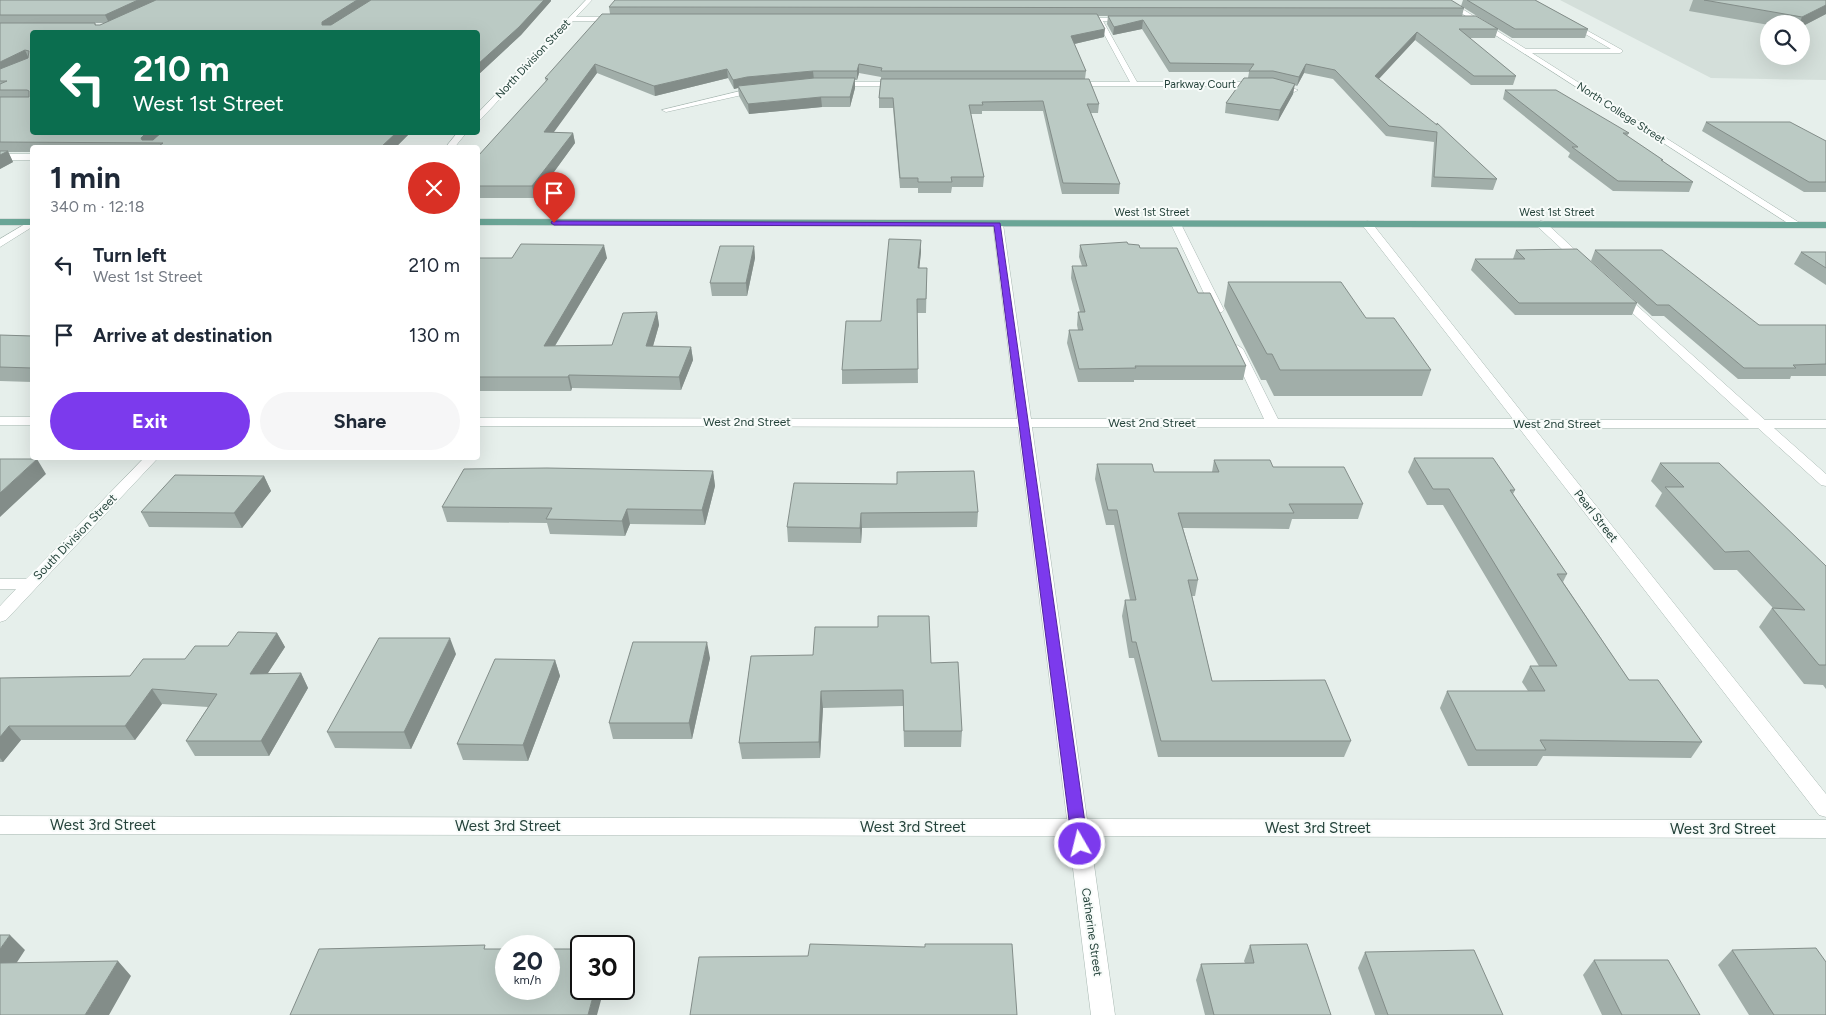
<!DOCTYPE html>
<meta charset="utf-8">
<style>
:root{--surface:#fff;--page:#f6f6f7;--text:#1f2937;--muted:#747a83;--accent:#7c3aed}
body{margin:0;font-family:Figtree,sans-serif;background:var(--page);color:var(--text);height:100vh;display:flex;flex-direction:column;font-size:19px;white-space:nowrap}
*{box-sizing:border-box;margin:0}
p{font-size:16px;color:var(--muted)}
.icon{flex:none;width:28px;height:28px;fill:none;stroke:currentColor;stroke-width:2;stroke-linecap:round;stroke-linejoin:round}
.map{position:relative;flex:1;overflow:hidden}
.sheet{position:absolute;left:30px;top:145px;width:450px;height:315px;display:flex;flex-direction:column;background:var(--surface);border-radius:5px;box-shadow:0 5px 20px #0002}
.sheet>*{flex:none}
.top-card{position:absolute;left:30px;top:30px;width:450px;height:105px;border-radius:5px;box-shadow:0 5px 20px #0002;background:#0b6e4f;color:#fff;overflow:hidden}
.buttons{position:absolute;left:1760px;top:15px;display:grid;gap:10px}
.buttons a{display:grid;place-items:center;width:50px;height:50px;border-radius:50%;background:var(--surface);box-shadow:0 5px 20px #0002;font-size:25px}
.speed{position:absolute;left:495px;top:935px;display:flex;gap:10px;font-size:25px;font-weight:700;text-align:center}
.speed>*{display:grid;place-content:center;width:65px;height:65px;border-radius:50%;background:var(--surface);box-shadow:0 5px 20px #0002;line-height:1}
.speed small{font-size:12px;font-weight:400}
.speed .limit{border:2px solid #111;border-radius:8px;background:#fff;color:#111}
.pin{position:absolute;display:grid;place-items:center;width:42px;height:42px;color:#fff;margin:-51px -21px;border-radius:50% 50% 50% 0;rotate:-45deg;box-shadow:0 0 5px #0007}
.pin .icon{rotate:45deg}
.me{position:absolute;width:55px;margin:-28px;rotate:352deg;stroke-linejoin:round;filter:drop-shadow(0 0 4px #0008)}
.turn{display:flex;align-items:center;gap:18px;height:105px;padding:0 20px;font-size:22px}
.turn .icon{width:65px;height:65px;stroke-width:2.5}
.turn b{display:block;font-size:35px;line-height:42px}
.round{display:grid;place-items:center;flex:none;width:52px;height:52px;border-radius:26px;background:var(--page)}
.head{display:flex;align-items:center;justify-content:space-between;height:85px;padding:0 20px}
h1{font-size:30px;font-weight:700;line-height:38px}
.button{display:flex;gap:10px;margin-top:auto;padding:10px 20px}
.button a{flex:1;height:58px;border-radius:30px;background:var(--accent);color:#fff;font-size:20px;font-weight:700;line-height:58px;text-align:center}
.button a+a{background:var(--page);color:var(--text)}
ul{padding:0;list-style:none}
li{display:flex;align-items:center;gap:15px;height:70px;padding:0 20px}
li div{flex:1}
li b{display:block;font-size:19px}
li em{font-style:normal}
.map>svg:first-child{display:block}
.built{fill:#d4dfda;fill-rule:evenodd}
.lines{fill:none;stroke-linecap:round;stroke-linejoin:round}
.minor-casing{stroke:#a8b8b2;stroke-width:1}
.major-casing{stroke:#c2cac8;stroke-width:1}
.minor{fill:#fff;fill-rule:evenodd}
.major{fill:#6aa596;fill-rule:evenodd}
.wall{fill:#a1aea9;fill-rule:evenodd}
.shaded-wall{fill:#838d89}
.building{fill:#bbcac4;stroke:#838d89}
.route{fill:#7c3aed;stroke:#51269a}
.labels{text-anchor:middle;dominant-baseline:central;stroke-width:4;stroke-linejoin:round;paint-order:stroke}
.far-street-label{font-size:11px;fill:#24423a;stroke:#f7fbf9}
.street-label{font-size:12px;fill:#24423a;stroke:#f7fbf9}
.near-street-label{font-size:15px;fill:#24423a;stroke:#f7fbf9}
</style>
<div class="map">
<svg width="1826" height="1015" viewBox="0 0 1826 1015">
<rect width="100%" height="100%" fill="#e6efeb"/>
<!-- built -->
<path class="built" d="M1560 0H1826V80L1711 78ZM1769 24H1801V56H1769Z"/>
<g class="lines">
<!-- minor casing -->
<g class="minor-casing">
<path id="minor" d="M586 0H592L576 17H618L621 19 618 21H573L481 119H478V113Z
M1441 0H1448L1526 49H1611L1568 24 1567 23 1570 21 1622 50V52L1620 53H1532L1803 225 1802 227H1794Z
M1077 18H1130L1131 19 1128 21H1103L1137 82H1271L1298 90 1294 92 1271 86H1067V82H1130L1097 21H1079L1076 19Z
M832 82H899L903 84 899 86H832Z
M757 87 761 89 760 91 666 112 662 110Z
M458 132H467L454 148H445Z
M0 154H32V160H0Z
M32 220V227L0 247V239Z
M998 221 1003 224 1031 419H1264L1231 349 1237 345 1243 349 1278 419H1513L1363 226 1362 224 1367 221 1371 222 1528 420H1749L1616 298 1614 296 1620 293 1624 294 1765 420H1826V428H1774L1826 474V486L1821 485 1758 428H1534L1826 794V817L1819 815 1519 428 1032 427 1087 819 1826 820V838L1090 836 1115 1015H1091L1069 836 0 834V816L1067 819 1018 427 478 426V418L1017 419 993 224Z
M1176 221 1181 224 1224 310 1222 312 1218 313 1212 310 1171 224Z
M1541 221 1545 222 1586 260 1587 262 1586 264H1578L1537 226 1536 224Z
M0 417H32V425H0Z
M144 458H158L6 620 0 622V606L16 589H0V579H26Z"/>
</g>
<!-- major casing -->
<g class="major-casing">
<path id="major" d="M0 219H32V225H0Z
M478 219 1826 222V228L478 225Z"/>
</g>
<!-- minor -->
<use href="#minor" class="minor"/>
<!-- major -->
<use href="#major" class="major"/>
</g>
<!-- wall -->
<path class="wall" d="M0 0 551 1 521 35 478 75V32L32 132H415L414 133H410L395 148H32V152H8L13 162 0 169ZM95 23H105L100 25H96Z
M1463 0H1535L1588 29 1585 38H1512L1461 6Z
M1693 0H1826V14L1801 27V24H1769V25L1689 11Z
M609 7 1464 8 1462 16 1498 29 1495 38H1469L1516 76 1513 85H1471L1415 40 1379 79 1497 179 1493 190 1431 187 1434 142 1386 136 1333 79 1304 73 1297 86 1294 85 1293 94 1278 121 1225 113 1226 103 1248 78 1249 72H1169L1142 29 1113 35 1107 24 1108 16H1126H1097L1104 37 1074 44 1086 71 1085 79 1099 104 1098 113H1091L1120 184 1119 194H1062L1043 111H982V114H971L984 177 983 187H952L951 193H918V188H900L893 108H879V98L881 77 859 73 857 80H855V88L850 107H822L749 114 739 96 738 88 734 89 728 78 655 96 597 73 553 132 573 133 575 143 535 198H478V156L546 82 545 78 610 14Z
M1505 90 1629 133 1627 136 1663 160 1662 161 1693 182 1689 192 1613 191 1568 157 1570 153 1503 99Z
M1706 122 1826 141V192H1804L1702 131Z
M1128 244 1140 248 1198 293 1246 366 1243 380H1134V382H1078L1067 343 1069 330H1078L1077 325 1078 312H1080L1071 278 1072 266H1082L1079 257 1080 245Z
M754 246 755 258 747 296H712L710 283Z
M1516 250 1637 303 1632 315H1515L1471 270 1475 259H1513Z
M1595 250 1759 325H1826V376H1791L1790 379H1738L1664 316H1652L1591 261Z
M921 252 919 268H927L926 313H917L918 383 842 384V370L881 321Z
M1801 252H1826V285L1794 264Z
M478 258H607L555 346 612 345 657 312 659 325 653 346 691 347 693 360 681 390 572 388 571 391H478Z
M1228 282 1366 318 1431 370 1422 396H1274L1266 380H1261L1224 306Z
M0 335 32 336V382L0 381Z
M1414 458 1515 490 1513 494 1567 574 1563 582 1629 680 1702 742 1691 758 1543 756 1537 766H1468L1440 708 1447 691H1528L1522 682 1530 666H1539L1443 505H1427L1408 472Z
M1214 460 1273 467 1363 504 1358 519H1292L1289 529 1183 528 1198 580 1195 596H1192L1212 681 1351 741 1344 757H1158L1134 658H1129L1122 616 1125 600H1130L1114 525H1106L1095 479 1097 464 1154 472H1212Z
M1660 463 1826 566V689L1823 685 1804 684 1759 627 1772 608H1773L1737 570H1714L1655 506 1662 493 1651 481Z
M713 471 715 486 705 525 630 524 625 536 550 534 547 523 447 522 442 507Z
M264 476 271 491 242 528 149 527 141 512Z
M897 484 978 512 977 527 862 528 861 543 788 542 787 527Z
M277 633 285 647 268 673H301L308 688 269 756H195L186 741 208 707 162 704 135 740H21L3 762H0V678L130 676 228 646Z
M456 654 411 749 335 748 327 732Z
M751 656 931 663 962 731 961 747H904L903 706 823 708 820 758 742 759 739 743Z
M710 658 692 739H613L609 723Z
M555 660 560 676 528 761 463 760 457 744Z
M1250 945 1331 1015H1205L1196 980 1201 964 1245 963 1244 961Z
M1732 950 1826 1015H1749L1718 965Z
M1365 952 1503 1015H1375L1358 968Z
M1594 960 1700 1015H1602L1583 975Z"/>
<!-- shaded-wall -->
<path class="shaded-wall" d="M138 0H159L109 23 105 15Z
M357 0H372L325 32 322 25V22Z
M544 0H551V1L521 35 478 75V64Z
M1826 5V14L1801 27V24H1799L1802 17Z
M1143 20 1142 29 1113 35 1114 27Z
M1105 29 1104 37 1070 45 1071 36Z
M1417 32 1415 40 1373 85 1375 76Z
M25 50 29 59 0 73V62Z
M595 64 597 73 546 143 544 132Z
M859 64V73L857 80V71Z
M1306 64 1304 73 1297 86 1299 77Z
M727 69 728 78 655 96 654 86Z
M813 71 814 80 738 86V88L734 89 733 80 747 77Z
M855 78V88L850 107V97Z
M1295 84 1293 94 1278 121 1280 110Z
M821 97 822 107 749 114 748 104Z
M147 132H164L152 143 143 142 141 138Z
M397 132H410V133L395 148H380Z
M573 133 575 143 535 198 532 186Z
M8 151 13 162 0 169V155Z
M921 240V252L918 281V268Z
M604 245 607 258 547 359 544 346Z
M754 246 755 258 747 296 746 283Z
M657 312 659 325 649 360 646 346Z
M691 347 693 360 681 390 679 377Z
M569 375 572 388 571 391 568 377Z
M37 459 46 474 0 517V493Z
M713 471 715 486 705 525 702 510Z
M264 476 271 491 242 528 234 513Z
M627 509 630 524 625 536 622 521Z
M861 513 862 528 861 543 860 528Z
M277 633 285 647 258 688 250 674Z
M450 638 456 654 411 749 404 732Z
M707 642 710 658 692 739 689 723Z
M555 660 560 676 528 761 523 745Z
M301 673 308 688 269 756 261 741Z
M152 689 162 704 135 740 125 726Z
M821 691 823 708 820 758 819 742Z
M9 726 21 740 3 762 0 758V737Z
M10 935 25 950 6 979 0 972V949Z
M118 961 131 976 109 1015H85Z
M595 989H604L597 1015H588Z"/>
<!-- building -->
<path class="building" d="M0 0H138L105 15H0Z
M156 0H357L322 22V25H331L371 0H544L519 27 478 64V32H32V132H147L141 138 142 140H153L162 132H397L380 148H156L163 143 0 142V97H29V91L27 90H0V84L7 81H0V69L28 58 29 51 25 50 0 62V23H95V25H100Z
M615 0H1451L1464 8 609 7Z
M1467 0H1535L1588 29H1515Z
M1704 0H1826V5L1802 17Z
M602 14H1097L1105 29 1071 36 1086 71H881L882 68 859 64 857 71H813L747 77 733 80 727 69 654 86 595 64 544 132 573 133 532 186H478V156L548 79 545 78Z
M1108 16H1476L1498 29H1459L1516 76H1474L1417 32 1375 76 1437 125V123L1497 179 1434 177 1437 132 1389 126 1335 70 1306 64 1299 77 1273 71H1249L1254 64 1170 63 1143 20 1114 27Z
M814 78H855L850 97H821L748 104 738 86Z
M1244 78H1273L1295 84 1280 110 1226 103Z
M881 79H1089L1099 104H1087L1120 184 1063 183 1043 101 982 102 983 105H969L984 177H951L952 182H918V178H900L893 98H879Z
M1505 90H1556L1629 133H1623L1663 160H1661L1693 182 1618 181 1572 147H1578Z
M1706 122H1790L1826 141V182H1809Z
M0 151H8L0 155Z
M889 239 921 240 918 268H927L926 299H917L918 369 842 370 846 321H881Z
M1127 242 1128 244 1139 245 1140 248H1177L1198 293H1210L1246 366H1135L1136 368 1079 369 1069 330H1083L1078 312H1085L1072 266H1087L1080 245Z
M521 244 604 245 544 346 612 345 623 313 657 312 646 346 691 347 679 377 569 375 568 377H478V258H512Z
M720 246H754L746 283H710Z
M1577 249 1637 303H1519L1475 259H1525L1516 250Z
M1595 250H1662L1759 325H1826V364L1793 365 1796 368H1744L1669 305H1657Z
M1801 252H1826V268Z
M1228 282H1341L1366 318H1394L1431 370H1280L1272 354H1267Z
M0 335 32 336V368L0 367Z
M1414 458H1493L1515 490H1510L1567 574H1557L1629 680H1658L1702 742 1540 740 1546 750H1476L1447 691H1545L1530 666H1557L1449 489H1433Z
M0 459H37L0 493Z
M1214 460H1270L1273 467H1344L1363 504H1289L1294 513H1178L1198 580H1188L1212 681 1325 680 1351 741H1161L1136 642H1132L1125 600H1136L1117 510H1108L1097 464H1152L1154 472H1219Z
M1660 463H1719L1826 566V665H1819L1772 608 1805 610 1749 551 1725 552 1665 487H1684Z
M547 468 713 471 702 510 627 509 622 521 546 519 552 508 442 507 464 469Z
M974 471 978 512 861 513 860 528 787 527 794 483 897 484V472Z
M175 475 264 476 234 513 141 512Z
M878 616H929L931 663 958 662 962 731H904L903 690 821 691 819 742 739 743 751 656 813 655 815 627H878Z
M238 632 277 633 250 674 301 673 261 741H186L217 694 152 689 125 726H9L0 737V678L130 676 143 659H185L195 646H228Z
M379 638H450L404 732H327Z
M633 642H707L689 723H609Z
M495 659 555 660 523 745 457 744Z
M0 935H10L0 949Z
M810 944 925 947V944H1012L1017 1015H690L699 957 808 956Z
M1307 944 1331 1015H1214L1201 964 1254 963 1250 945Z
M485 945 484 949H506V989H549V949H581V989H595L588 1015H290L319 949Z
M1816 948 1826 962V1015H1774L1732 950Z
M1474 950 1503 1015H1388L1365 952Z
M1594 960H1668L1700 1015H1622Z
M118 961 85 1015H0V963Z"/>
<!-- route -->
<path class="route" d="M552 221 1000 223 1088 844 1086 849 1080 851 1075 849 1072 844 994 226 554 225 551 223Z"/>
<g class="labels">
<!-- far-street labels -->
<g class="far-street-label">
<text transform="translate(533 59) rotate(-47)">North Division Street</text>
<text x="1200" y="84">Parkway Court</text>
<text transform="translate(1621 113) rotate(33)">North College Street</text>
<text x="1152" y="212">West 1st Street</text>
<text x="1557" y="212">West 1st Street</text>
</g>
<!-- street labels -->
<g class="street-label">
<text x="747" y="422">West 2nd Street</text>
<text x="1152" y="423">West 2nd Street</text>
<text x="1557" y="424">West 2nd Street</text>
<text transform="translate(1596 516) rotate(52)">Pearl Street</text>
<text transform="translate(75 537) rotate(-46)">South Division Street</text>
<text transform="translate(1092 932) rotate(82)">Catherine Street</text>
</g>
<!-- near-street labels -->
<g class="near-street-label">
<text x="103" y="825">West 3rd Street</text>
<text x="508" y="826">West 3rd Street</text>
<text x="913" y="827">West 3rd Street</text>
<text x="1318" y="828">West 3rd Street</text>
<text x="1723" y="829">West 3rd Street</text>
</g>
</g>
</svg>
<div class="buttons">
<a><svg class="icon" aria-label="search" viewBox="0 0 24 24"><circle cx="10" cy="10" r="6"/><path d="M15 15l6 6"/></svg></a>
</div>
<div class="speed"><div>20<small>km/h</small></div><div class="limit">30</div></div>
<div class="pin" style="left:554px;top:223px;background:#d93025"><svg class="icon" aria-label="arrive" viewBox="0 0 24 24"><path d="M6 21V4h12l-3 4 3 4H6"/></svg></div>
<svg class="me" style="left:1080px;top:844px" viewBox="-20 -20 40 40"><circle r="17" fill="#7c3aed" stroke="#fff" stroke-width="3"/><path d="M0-11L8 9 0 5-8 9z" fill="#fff"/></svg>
<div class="top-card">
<div class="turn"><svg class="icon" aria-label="left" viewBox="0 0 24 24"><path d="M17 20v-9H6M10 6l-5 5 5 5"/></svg><div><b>210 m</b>West 1st Street</div></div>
</div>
<section class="sheet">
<div class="head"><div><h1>1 min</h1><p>340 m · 12:18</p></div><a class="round" style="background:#d93025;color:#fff"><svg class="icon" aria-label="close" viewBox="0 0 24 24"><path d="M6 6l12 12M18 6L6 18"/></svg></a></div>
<ul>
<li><svg class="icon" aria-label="left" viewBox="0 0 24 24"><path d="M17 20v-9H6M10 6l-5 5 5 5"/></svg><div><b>Turn left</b><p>West 1st Street</p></div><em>210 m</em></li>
<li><svg class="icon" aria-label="arrive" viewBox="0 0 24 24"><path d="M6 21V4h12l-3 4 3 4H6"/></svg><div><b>Arrive at destination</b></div><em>130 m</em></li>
</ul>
<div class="button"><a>Exit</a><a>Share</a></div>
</section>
</div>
